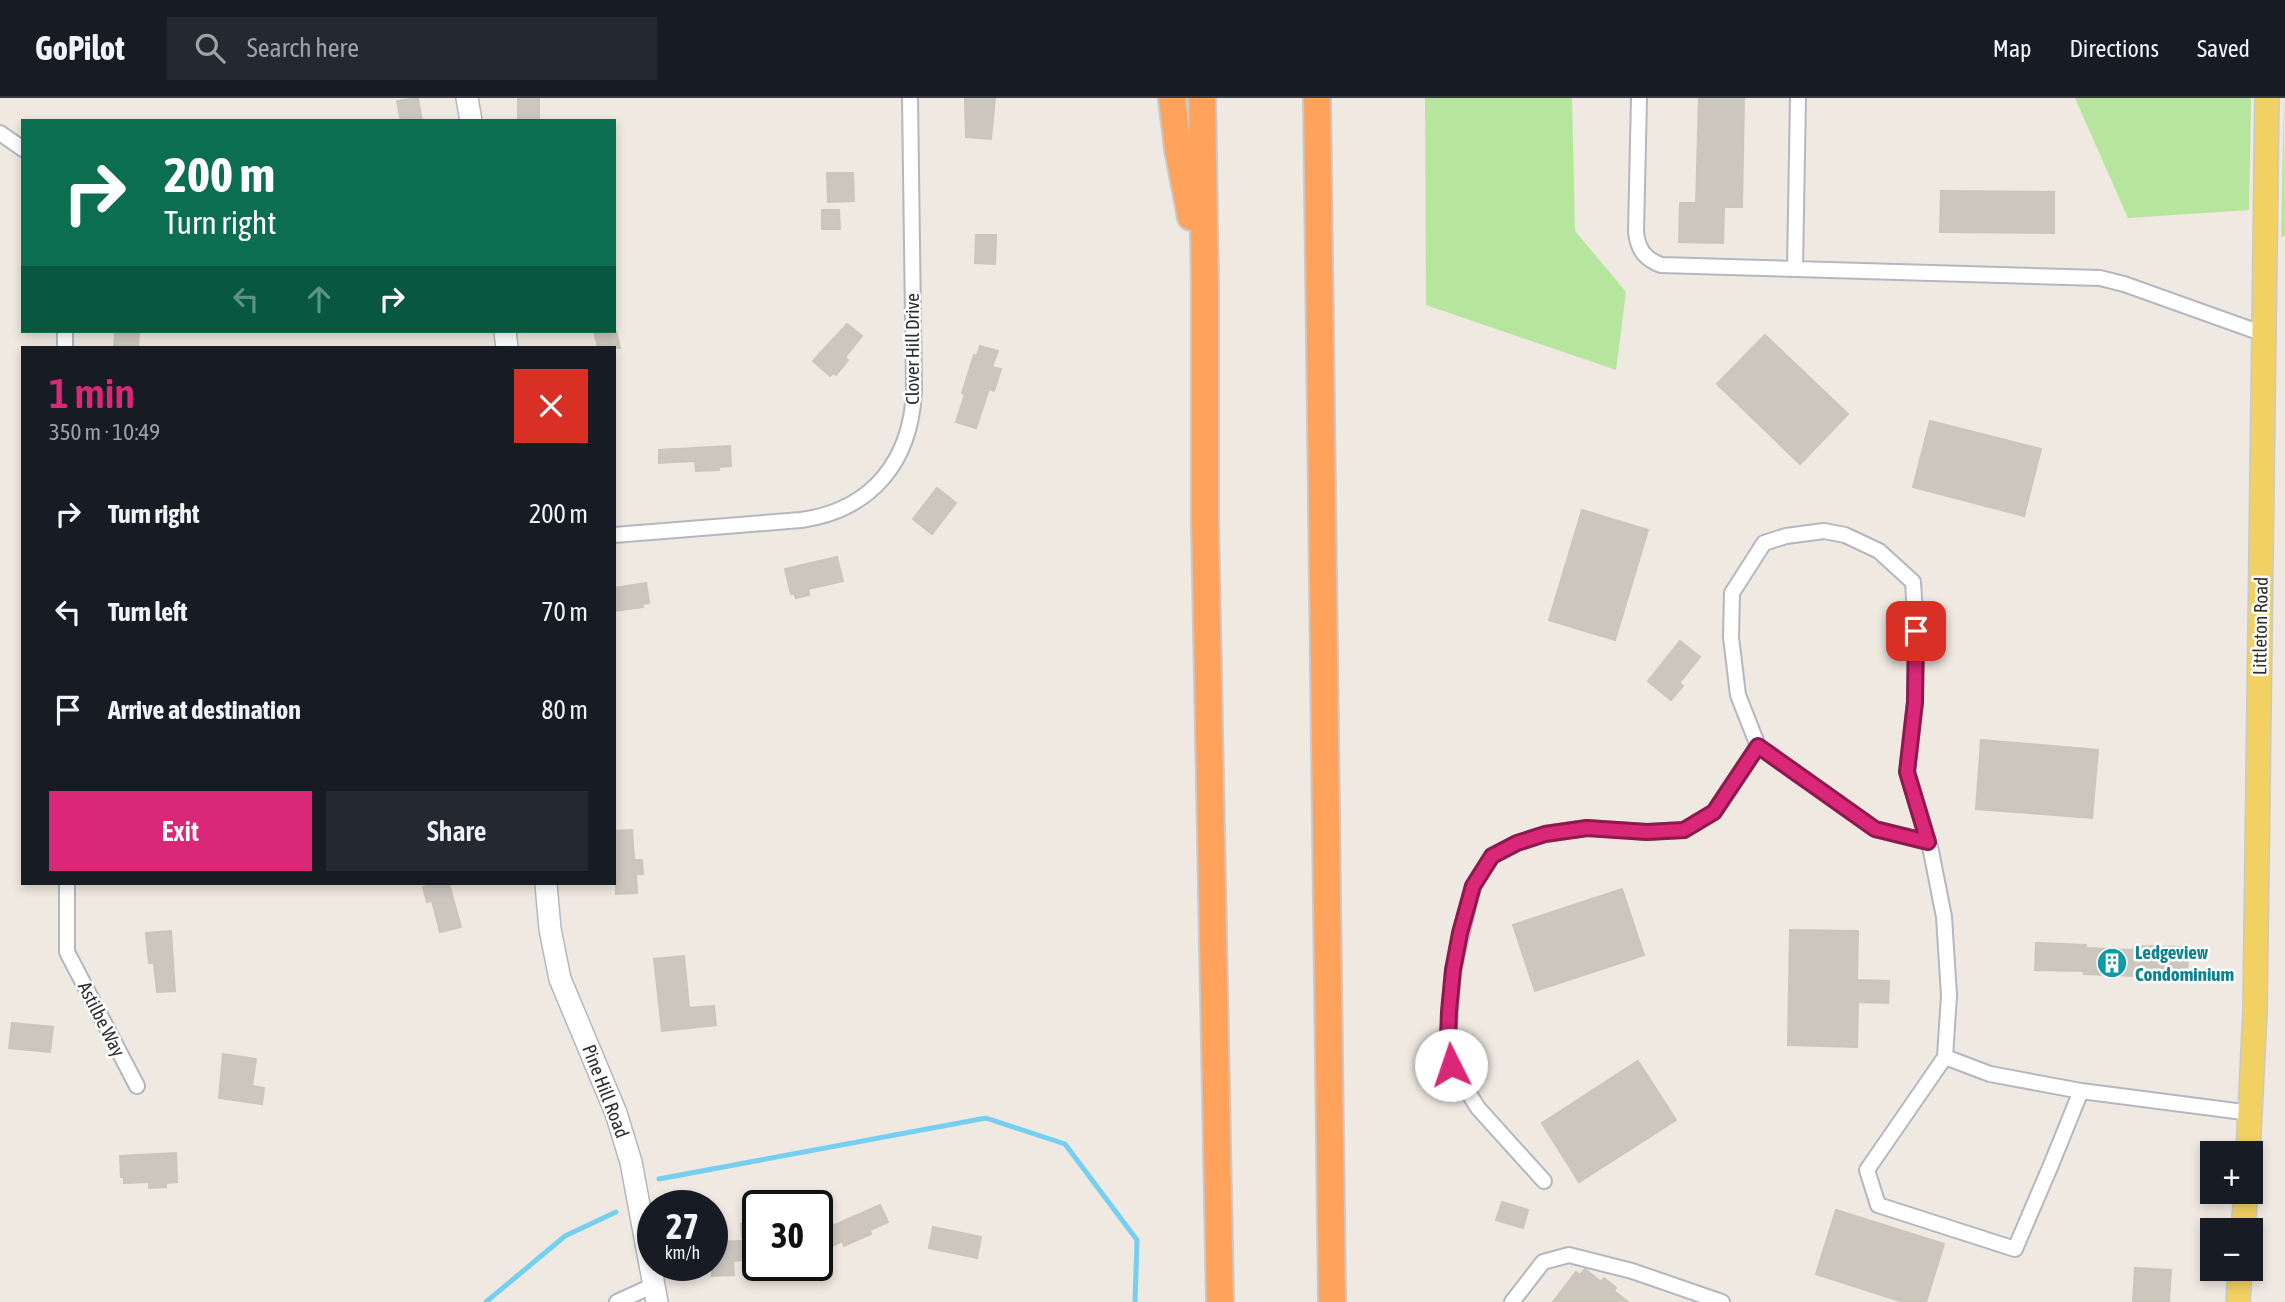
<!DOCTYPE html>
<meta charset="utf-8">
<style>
:root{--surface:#171b24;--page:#242831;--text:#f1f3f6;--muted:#9ea1a6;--line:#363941;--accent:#db2777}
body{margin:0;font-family:"Asap Condensed",sans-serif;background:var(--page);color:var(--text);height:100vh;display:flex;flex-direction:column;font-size:26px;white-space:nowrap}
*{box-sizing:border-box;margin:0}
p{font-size:23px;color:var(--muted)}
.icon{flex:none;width:38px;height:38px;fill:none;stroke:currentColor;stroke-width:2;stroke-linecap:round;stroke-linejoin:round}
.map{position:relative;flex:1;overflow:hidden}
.details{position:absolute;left:21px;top:248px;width:595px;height:539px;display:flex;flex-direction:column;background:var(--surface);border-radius:0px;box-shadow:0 4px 10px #0003}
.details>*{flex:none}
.hud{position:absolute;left:21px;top:21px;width:595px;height:214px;border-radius:0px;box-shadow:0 4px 10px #0003;background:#0b6e4f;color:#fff;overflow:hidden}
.controls{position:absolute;left:2200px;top:1043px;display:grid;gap:14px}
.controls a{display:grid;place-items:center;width:63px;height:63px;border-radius:0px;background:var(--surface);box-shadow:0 4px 10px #0003;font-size:35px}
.speed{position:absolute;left:637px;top:1092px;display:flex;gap:14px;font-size:35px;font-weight:700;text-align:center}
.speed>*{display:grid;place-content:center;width:91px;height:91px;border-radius:50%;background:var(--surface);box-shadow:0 4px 10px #0003;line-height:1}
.speed small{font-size:18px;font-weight:400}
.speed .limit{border:4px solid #111;border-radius:10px;background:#fff;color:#111}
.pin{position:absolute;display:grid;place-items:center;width:60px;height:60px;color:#fff;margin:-30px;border-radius:14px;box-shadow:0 4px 10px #0006}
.me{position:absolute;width:77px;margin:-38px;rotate:356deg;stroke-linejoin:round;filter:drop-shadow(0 0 5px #0008)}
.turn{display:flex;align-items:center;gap:24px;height:147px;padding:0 28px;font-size:32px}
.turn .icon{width:91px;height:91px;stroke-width:2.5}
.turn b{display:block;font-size:49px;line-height:60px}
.lanes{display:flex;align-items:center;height:66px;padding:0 28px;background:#0003;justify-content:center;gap:35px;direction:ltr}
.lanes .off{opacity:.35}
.round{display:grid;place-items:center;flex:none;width:74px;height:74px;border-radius:0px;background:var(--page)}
.summary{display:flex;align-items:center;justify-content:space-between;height:119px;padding:0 28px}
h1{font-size:42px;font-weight:600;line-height:52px;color:var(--accent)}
.primary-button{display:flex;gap:14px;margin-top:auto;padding:14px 28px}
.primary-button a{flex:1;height:80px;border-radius:0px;background:var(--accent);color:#fff;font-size:28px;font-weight:600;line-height:80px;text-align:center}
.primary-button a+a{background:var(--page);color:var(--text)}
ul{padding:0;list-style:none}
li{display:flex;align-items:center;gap:21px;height:98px;padding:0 28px}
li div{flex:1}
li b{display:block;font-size:26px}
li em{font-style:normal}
header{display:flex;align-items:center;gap:42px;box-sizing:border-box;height:98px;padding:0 35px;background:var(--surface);border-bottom:2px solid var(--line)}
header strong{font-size:33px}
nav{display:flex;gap:38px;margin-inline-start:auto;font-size:24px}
.search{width:490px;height:63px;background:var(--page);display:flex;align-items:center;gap:18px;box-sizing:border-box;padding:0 24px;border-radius:0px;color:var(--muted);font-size:26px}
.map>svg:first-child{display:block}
.green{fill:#b6e59e}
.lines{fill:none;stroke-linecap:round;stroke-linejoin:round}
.stream{stroke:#75cff0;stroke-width:5}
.building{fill:#cbc7bf;stroke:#cbc5ba;stroke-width:2}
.street-casing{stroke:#b4b7c1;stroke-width:18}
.secondary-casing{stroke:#b4b7c1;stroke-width:24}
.primary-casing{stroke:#c9c9c9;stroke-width:26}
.highway-casing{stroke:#c9c9c9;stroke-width:30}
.street{stroke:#fff;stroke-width:14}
.secondary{stroke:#fff;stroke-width:21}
.primary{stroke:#f2d163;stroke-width:23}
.highway{stroke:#ffa35c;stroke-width:26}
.route-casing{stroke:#8e194d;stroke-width:18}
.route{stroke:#db2777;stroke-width:12}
.labels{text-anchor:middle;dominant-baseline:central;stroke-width:5;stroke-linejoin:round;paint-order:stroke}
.street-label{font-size:19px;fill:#2e2e2e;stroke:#fff}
.culture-label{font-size:19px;font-weight:bold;fill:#0d838f;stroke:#fff;text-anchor:start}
</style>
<header>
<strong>GoPilot</strong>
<div class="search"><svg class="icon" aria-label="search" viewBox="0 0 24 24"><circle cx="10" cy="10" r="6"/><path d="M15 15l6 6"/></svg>Search here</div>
<nav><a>Map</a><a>Directions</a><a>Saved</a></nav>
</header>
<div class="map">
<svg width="2285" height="1204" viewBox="0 0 2285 1204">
<rect width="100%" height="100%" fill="#efe9e1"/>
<!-- green -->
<path class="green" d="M1425 0H1572L1575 133 1626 194 1616 272 1426 207Z
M2075 0H2251L2249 112 2128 120Z
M2284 0 2285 138 2281 139Z"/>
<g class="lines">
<!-- stream -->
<path class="stream" d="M659 1081 986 1020 1065 1046 1137 1142 1135 1204
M486 1204 565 1138 616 1114"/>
</g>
<!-- building -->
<path class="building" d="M418 0 422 23H401L397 3Z
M518 0H539V23H518Z
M965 0H995L991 41 966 39Z
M1699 0H1744L1742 109H1724L1723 145 1679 144 1680 105H1696Z
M827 75H853L854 103 828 104Z
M1941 93 2054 94V135L1940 134Z
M822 112H839L840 131H822Z
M976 137H996L995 166 975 165Z
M847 226 862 238 845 259 848 262 836 277 833 275 830 278 813 263Z
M120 233H139L138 250H114L115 235H120Z
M594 233H616L620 250H598Z
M1765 237 1848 316 1800 366 1717 286Z
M980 248 998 253 992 269 1001 271 994 293 989 291 976 330 956 324 965 296 962 295 974 257 977 258Z
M1930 323 2041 351 2024 418 1913 389Z
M730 348 731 368 719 369V372L696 373 695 363 659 365V352Z
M937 390 956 405 932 436 913 421Z
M1582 412 1648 432 1615 542 1549 522Z
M837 459 843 483 808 491 809 497 796 500 794 495 791 496 785 471Z
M646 485 649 505 642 506 643 509 614 513V490Z
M1680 543 1700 559 1679 585 1683 588 1671 602 1648 583Z
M1981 642 2098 652 2092 720 1976 711Z
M632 732 634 762H642L643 776H636L637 795 616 796 614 733Z
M426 786H449L461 829 440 834 432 803 427 804 423 789 427 788Z
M1622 791 1644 857 1535 893 1513 827Z
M1790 832 1858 833 1857 882 1889 883 1888 905 1858 904 1857 949 1788 947Z
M171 833 175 893 157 894 154 865H149L146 835Z
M2036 845 2086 847V850L2133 852 2134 848 2183 849V859H2188L2187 875 2135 874V878L2084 876V873L2035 872Z
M684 858 689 910 714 908 716 927 662 933 654 861Z
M12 925 53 929 50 954 9 950Z
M223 956 256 961 252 988 264 990 262 1006 219 1000Z
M1638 963 1676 1022 1579 1084 1542 1025Z
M176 1055 177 1084 166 1085V1089L149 1090V1084L124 1085V1079H121L120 1058Z
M1502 1104 1528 1112 1523 1130 1496 1122Z
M880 1107 888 1124 870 1132 871 1136 844 1148 842 1143 832 1148 825 1131Z
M1836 1112 1944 1146 1926 1204H1903L1816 1176Z
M758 1125V1139L742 1140 741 1126Z
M933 1129 981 1139 977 1160 929 1150Z
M741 1143 742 1162 733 1163 734 1177 712 1178V1144Z
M2135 1170 2171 1172 2169 1204H2133Z
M1585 1171 1601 1184 1604 1180 1616 1190 1614 1193 1628 1204H1553L1576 1174 1580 1177Z"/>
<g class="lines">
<!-- street casing -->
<g class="street-casing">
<path id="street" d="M1639 0 1636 134C1638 152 1645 161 1661 167L2100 180 2124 186 2264 236
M0 35 23 51
M1795 170 1798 0
M65 233V250
M614 437 801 422C872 412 911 363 914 293L910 0
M1758 648 1875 731 1928 744
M67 786V854L137 988
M2081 993 1990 976 1945 959 1867 1072 1878 1107 2015 1151 2051 1067 2081 993 2251 1015
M1544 1083 1478 1010 1451 967 1448 942 1453 872 1473 788 1492 758 1517 745 1545 736 1587 730 1647 734 1684 732 1714 714 1758 648 1738 597 1731 539 1732 495 1764 445 1786 438 1824 433 1845 437 1879 453 1913 484 1916 533 1915 604 1907 674 1931 753 1944 819 1949 897 1945 959
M617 1204 654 1187
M1512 1204 1543 1164 1569 1157 1632 1173 1722 1204"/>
</g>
<!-- secondary casing -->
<g class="secondary-casing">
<path id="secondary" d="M467 0 471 23
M505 233 507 250
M546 786 550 831 560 881 616 1015 631 1064 657 1204"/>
</g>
<!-- primary casing -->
<g class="primary-casing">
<path id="primary" d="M2248 1055 2255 913 2267 0
M2243 1132 2246 1094
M2238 1204 2240 1171"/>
</g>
<!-- highway casing -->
<g class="highway-casing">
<path id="highway" d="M1172 0 1178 51 1191 119
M1202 0 1205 190V425L1220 1204
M1317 0 1332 1204"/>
</g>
<!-- street -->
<use href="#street" class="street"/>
<!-- secondary -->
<use href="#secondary" class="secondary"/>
<!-- primary -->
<use href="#primary" class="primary"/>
<!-- highway -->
<use href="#highway" class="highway"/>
</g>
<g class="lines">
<!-- route casing -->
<g class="route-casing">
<path id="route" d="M1451 967 1448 942 1449 913 1453 872 1460 835 1473 788 1492 758 1517 745 1545 736 1587 730 1647 734 1684 732 1714 714 1758 648 1875 731 1928 744 1907 674 1915 604 1916 533"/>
</g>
<!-- route -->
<use href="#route" class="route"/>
</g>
<!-- icons -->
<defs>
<g id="building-disc" transform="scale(1.575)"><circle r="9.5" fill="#0f9aa8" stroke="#fff"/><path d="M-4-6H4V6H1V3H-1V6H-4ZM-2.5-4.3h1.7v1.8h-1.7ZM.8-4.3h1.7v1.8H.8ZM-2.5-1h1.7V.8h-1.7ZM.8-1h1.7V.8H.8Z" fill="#fff"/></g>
</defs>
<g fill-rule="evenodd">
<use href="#building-disc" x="2112" y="865"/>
</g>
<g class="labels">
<!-- street labels -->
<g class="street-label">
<text transform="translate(912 251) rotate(-90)">Clover Hill Drive</text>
<text transform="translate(2260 528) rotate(-89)">Littleton Road</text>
<text transform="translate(102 921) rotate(63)">Astilbe Way</text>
<text transform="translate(606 993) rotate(69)">Pine Hill Road</text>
</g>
<!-- culture labels -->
<g class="culture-label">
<text x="2135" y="854">Ledgeview<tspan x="2135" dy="22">Condominium</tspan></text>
</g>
</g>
</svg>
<div class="controls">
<a>+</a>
<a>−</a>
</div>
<div class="speed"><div>27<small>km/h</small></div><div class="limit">30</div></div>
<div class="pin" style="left:1916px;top:533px;background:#d93025"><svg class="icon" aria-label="arrive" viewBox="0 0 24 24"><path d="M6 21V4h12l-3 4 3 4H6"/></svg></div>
<svg class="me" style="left:1451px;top:967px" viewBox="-20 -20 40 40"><circle r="19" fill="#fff"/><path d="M0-13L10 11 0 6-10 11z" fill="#db2777"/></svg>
<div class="hud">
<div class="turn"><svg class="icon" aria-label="right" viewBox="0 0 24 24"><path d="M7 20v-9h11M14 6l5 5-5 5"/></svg><div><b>200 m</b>Turn right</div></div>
<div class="lanes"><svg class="icon off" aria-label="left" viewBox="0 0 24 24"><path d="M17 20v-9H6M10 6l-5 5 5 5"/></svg><svg class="icon off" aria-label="ahead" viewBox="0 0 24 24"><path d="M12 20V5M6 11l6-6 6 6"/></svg><svg class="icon" aria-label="right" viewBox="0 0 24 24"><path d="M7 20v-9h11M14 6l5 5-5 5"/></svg></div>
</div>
<section class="details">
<div class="summary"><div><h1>1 min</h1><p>350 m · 10:49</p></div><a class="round" style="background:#d93025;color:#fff"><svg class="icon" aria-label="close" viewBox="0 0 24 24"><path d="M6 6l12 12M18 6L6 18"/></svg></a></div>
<ul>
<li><svg class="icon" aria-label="right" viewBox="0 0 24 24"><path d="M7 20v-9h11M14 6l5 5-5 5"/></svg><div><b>Turn right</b></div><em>200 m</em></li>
<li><svg class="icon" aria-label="left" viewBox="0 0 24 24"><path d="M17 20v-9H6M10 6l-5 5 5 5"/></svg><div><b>Turn left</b></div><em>70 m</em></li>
<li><svg class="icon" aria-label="arrive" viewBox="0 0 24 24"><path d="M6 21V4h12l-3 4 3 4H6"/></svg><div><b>Arrive at destination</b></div><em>80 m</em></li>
</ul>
<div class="primary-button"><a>Exit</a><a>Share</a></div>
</section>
</div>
